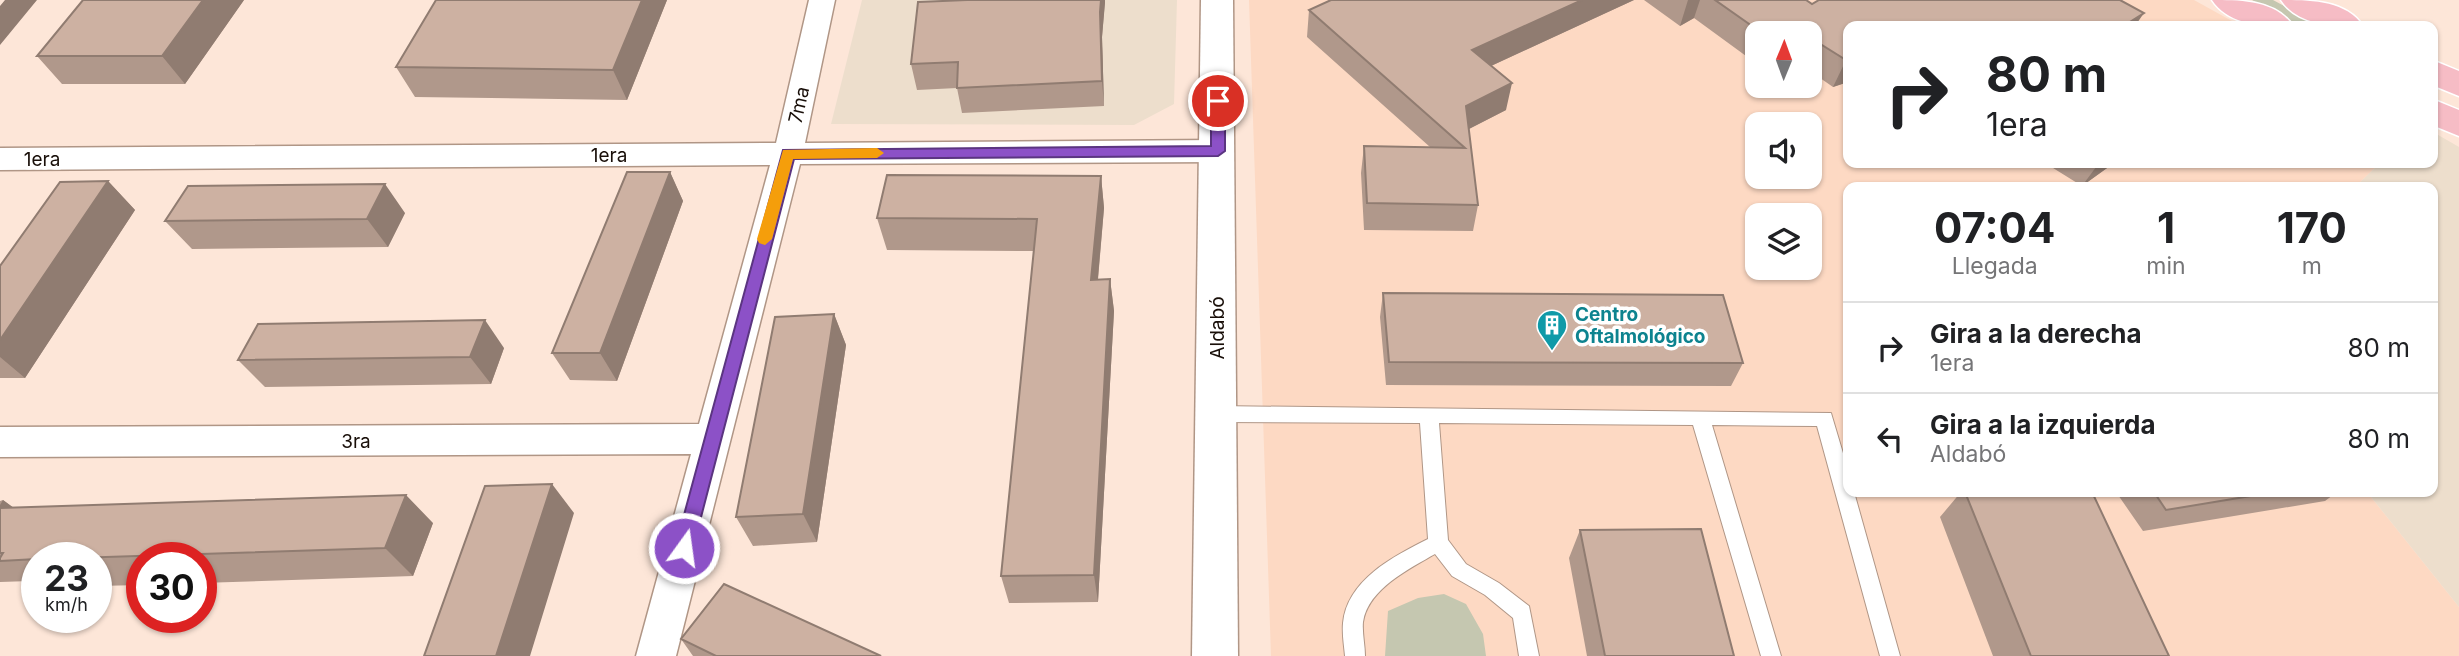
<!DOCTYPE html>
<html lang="es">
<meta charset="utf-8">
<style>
:root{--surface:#fff;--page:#f6f6f6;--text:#202124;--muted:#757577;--line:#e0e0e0}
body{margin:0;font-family:Inter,sans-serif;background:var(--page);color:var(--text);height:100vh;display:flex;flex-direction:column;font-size:26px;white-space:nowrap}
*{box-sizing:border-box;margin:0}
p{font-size:23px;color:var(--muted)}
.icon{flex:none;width:38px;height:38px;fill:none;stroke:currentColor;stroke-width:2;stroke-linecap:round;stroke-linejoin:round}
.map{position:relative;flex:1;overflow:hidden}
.details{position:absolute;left:1843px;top:182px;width:595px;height:315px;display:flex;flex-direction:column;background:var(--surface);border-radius:14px;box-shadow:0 2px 5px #0004}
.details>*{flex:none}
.guide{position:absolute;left:1843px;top:21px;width:595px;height:147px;border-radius:14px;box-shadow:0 2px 5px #0004;background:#fff;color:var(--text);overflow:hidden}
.needle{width:46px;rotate:1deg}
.buttons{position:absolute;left:1745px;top:21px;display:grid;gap:14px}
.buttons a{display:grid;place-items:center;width:77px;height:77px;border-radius:14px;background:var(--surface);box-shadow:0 2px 5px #0004;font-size:35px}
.speed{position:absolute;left:21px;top:542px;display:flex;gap:14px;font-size:35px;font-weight:700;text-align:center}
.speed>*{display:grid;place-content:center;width:91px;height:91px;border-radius:50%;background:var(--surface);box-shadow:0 2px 5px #0004;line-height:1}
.speed small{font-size:18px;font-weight:400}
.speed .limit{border:10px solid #d22;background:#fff;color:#111}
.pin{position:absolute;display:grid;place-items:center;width:60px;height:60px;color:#fff;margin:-30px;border:4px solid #fff;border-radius:50%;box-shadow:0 2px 7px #0007}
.me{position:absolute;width:77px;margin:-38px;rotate:14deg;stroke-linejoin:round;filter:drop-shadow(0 0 5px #0008)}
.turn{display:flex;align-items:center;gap:24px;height:147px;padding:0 28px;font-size:32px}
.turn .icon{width:91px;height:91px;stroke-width:2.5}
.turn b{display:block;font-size:49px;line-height:60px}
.eta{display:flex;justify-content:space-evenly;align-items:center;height:119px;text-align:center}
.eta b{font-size:42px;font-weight:700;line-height:49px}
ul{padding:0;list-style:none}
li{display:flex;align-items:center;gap:21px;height:91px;padding:0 28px;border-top:2px solid var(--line)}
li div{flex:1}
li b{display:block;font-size:26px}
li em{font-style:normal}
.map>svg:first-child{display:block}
.built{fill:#fdd9c3;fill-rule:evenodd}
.education{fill:#eddecc}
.green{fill:#c5c7b0}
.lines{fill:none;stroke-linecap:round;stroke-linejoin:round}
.lane-casing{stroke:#b09686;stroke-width:2}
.street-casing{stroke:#b09686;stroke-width:3}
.secondary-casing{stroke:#b09686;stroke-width:3}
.highway-casing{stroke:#fff;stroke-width:3}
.lane{fill:#fff;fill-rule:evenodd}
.street{fill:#fff;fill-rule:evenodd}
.secondary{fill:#fff;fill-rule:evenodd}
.highway{fill:#f6bcc5;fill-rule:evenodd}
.wall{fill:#b0988b}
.shaded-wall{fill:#907c71}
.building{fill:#cdb1a2;stroke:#907c71;stroke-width:2}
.route{fill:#8c51c7;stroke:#5b3581;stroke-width:2}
.slow{fill:#f59e0b}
.labels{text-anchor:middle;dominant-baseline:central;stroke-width:7;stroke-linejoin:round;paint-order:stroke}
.street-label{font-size:19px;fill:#190f09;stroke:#fff}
.culture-label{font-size:19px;font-weight:bold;fill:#0d838f;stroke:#fff;text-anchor:start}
</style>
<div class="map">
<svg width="2459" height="656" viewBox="0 0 2459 656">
<rect width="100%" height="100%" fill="#fde6d8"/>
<!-- built -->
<path class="built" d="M1249 0H2194L2241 26H1848V163H2380L2355 187H1848V492H2367L2459 607V656H1271ZM1757 33H1810V86H1757ZM1757 124H1810V177H1757ZM1757 215H1810V268H1757Z"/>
<!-- education -->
<path class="education" d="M862 0H1177L1174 104 1134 125 831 124Z
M2433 132 2459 147V607L2367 492H2432V187H2355L2380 163H2432Z"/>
<!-- green -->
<path class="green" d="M2252 0H2273L2322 26H2301Z
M1444 594 1466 604 1483 634 1486 656H1385L1388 611 1418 598Z"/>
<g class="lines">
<!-- lane casing -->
<g class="lane-casing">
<path id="lane" d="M1216 406 1831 413 1848 470V492H1854L1900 656H1880L1817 426 1712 425 1781 656H1761L1693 425 1439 423 1448 540 1466 564 1499 583 1529 606 1539 656H1519L1513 618 1485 595 1452 576 1435 554C1409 569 1368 589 1363 622 1362 633 1365 645 1365 656H1345C1344 645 1342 634 1343 623 1347 580 1394 556 1428 539L1420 423 1216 422 1210 419 1207 414 1210 409Z"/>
</g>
<!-- street casing -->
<g class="street-casing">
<path id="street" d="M809 0H835L805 143 1218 140 1229 144 1233 151 1229 158 1218 162 800 164 676 656H636L691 454 0 457V427L699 424 770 165 0 170V148L776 143Z"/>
</g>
<!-- secondary casing -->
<g class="secondary-casing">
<path id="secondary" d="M1201 0H1233L1238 656H1192Z"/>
</g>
<!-- highway casing -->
<g class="highway-casing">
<path id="highway" d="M2212 0C2240 0 2276 0 2293 26 2266 27 2229 26 2212 0Z
M2281 0C2309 0 2346 0 2363 26 2335 27 2298 26 2281 0Z
M2432 60 2459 71V96L2432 85Z
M2432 99 2459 110V136L2432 125Z"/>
</g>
<!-- lane -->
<use href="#lane" class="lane"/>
<!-- street -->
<use href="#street" class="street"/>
<!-- secondary -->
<use href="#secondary" class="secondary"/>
<!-- highway -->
<use href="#highway" class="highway"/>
</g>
<!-- wall -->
<path class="wall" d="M244 0 185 84H62L37 56Z
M667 0 627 100 415 97 396 67Z
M967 0H1105L1102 37 1104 106 962 113 957 88 917 90 911 64Z
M1634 0 1491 66 1506 110 1469 129 1478 205 1473 231 1364 230 1361 173 1364 146 1430 147 1307 37 1309 10Z
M1644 0H1806L1848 26V82L1833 87 1810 71V33H1757V64L1694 18 1680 26Z
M2045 163H2114L2082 186Z
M670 172 683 201 617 381 570 380 552 353Z
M1101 176 1104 208 1098 280 1110 279 1114 311 1098 602 1009 603 1001 576 1034 251 887 250 877 218Z
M108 181 135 210 25 378H0V266Z
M405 213 388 247 192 249 165 221Z
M1383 293 1743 363 1731 386 1386 385 1380 317Z
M834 314 846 345 817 542 753 546 736 517Z
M504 348 491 384 265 387 238 360Z
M1961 492H2092L2169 656H1993L1940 517Z
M2116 492H2337L2325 501 2143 531Z
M3 500 12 507 433 523 413 576 201 583V558H142V585L96 586V558H37V586L30 581 0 582V501Z
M1580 530 1734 656H1587L1569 558Z
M681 639 881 656H693Z"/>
<!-- shaded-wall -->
<path class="shaded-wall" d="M5 0H37L0 45V6Z
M203 0H244L185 84 162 56Z
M642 0H667L627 100 613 70Z
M1101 0H1105V3L1102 37 1104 106 1102 81 1100 12Z
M1582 0H1634L1467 77 1472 50Z
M1688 0H1700L1694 18 1680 26Z
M2144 13 2135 26 2130 22Z
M1817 42 1810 60V47Z
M1846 60H1848V82L1833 87Z
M1512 83 1506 110 1461 133 1466 106Z
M2099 163H2114L2082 186Z
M670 172 683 201 617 381 600 353Z
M1101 176 1104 208 1095 311 1091 280Z
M108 181 135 210 25 378 0 357V340Z
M385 184 405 213 388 247 367 219Z
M1110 279 1114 311 1098 602 1094 575Z
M834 314 846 345 817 542 803 514Z
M485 320 504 348 491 384 470 357Z
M552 484 574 513 530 656H496Z
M406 495 433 523 413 576 385 548Z
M3 500 43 529 0 509V505Z"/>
<!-- building -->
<path class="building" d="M83 0H203L162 56H37Z
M436 0H642L613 70 396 67Z
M967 0H1101L1100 12 1102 81 957 88 958 62 911 64 918 2Z
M1331 0H1582L1472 50 1512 83 1466 106 1478 205 1367 203 1364 146 1465 148 1309 10Z
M1715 0H1806L1812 4 1819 0H2120L2144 13 2130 22 2137 26H1848V60H1846L1817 42 1810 47V33H1762Z
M627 172H670L600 353H552Z
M887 175 1101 176 1091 280 1110 279 1094 575 1001 576 1037 219 877 218Z
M108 181 0 340V266L60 182Z
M385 184 367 219 165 221 188 186Z
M1383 293 1723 295 1743 363 1389 362Z
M834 314 803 514 736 517 775 317Z
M485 320 470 357 238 360 258 324Z
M552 484 496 656H424L485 486Z
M1965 492H2092L2169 656H2031Z
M2154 492H2275L2166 510Z
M406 495 385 548 74 558H37V559L0 561V558L3 553H0V508Z
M1701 529 1734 656H1605L1580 530Z
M724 584 881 656H716L681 639Z"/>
<!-- route -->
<path class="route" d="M1218 96 1225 101V151L1218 156 794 159 693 548 690 553 684 556 677 553 675 548 783 150 1211 146V101Z"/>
<!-- slow -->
<path class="slow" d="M877 148 884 153 877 158 793 159 772 239 765 245 759 243 757 239 783 150Z"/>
<!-- icons -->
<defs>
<g id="building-pin" transform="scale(1.575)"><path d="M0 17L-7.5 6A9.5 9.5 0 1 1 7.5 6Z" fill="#0f9aa8" stroke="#fff"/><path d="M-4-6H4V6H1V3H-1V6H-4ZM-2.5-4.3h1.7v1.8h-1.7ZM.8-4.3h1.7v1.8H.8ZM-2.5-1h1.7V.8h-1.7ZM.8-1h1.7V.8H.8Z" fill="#fff"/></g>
</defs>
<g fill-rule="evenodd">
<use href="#building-pin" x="1552" y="325"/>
</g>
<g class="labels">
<!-- street labels -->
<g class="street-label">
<text transform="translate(799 105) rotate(-77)">7ma</text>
<text x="609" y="155">1era</text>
<text x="42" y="159">1era</text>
<text transform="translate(1217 328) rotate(-90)">Aldabó</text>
<text x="356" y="441">3ra</text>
</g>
<!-- culture labels -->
<g class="culture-label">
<text x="1575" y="314">Centro<tspan x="1575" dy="22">Oftalmológico</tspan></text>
</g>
</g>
</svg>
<div class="buttons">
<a><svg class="needle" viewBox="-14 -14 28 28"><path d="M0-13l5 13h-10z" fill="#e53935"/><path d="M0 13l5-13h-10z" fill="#757577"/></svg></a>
<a><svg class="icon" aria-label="sound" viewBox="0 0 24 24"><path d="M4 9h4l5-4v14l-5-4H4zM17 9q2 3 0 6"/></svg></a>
<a><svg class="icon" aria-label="layers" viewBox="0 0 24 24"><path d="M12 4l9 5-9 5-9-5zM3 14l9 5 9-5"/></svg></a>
</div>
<div class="speed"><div>23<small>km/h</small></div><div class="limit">30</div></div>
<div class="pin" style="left:1218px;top:101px;background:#d93025"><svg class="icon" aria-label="arrive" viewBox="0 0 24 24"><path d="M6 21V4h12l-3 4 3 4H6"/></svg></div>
<svg class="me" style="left:684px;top:548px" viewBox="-20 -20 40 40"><circle r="17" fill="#8c51c7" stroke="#fff" stroke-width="3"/><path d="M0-11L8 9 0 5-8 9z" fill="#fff"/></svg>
<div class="guide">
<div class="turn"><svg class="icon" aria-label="right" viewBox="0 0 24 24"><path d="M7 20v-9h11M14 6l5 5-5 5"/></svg><div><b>80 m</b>1era</div></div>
</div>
<section class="details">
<div class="eta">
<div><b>07:04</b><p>Llegada</p></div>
<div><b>1</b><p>min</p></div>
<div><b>170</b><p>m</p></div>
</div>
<ul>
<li><svg class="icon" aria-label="right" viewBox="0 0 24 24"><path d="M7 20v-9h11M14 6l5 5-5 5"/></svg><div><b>Gira a la derecha</b><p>1era</p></div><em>80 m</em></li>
<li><svg class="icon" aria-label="left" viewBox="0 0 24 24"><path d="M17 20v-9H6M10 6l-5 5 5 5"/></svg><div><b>Gira a la izquierda</b><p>Aldabó</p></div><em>80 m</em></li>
</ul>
</section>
</div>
